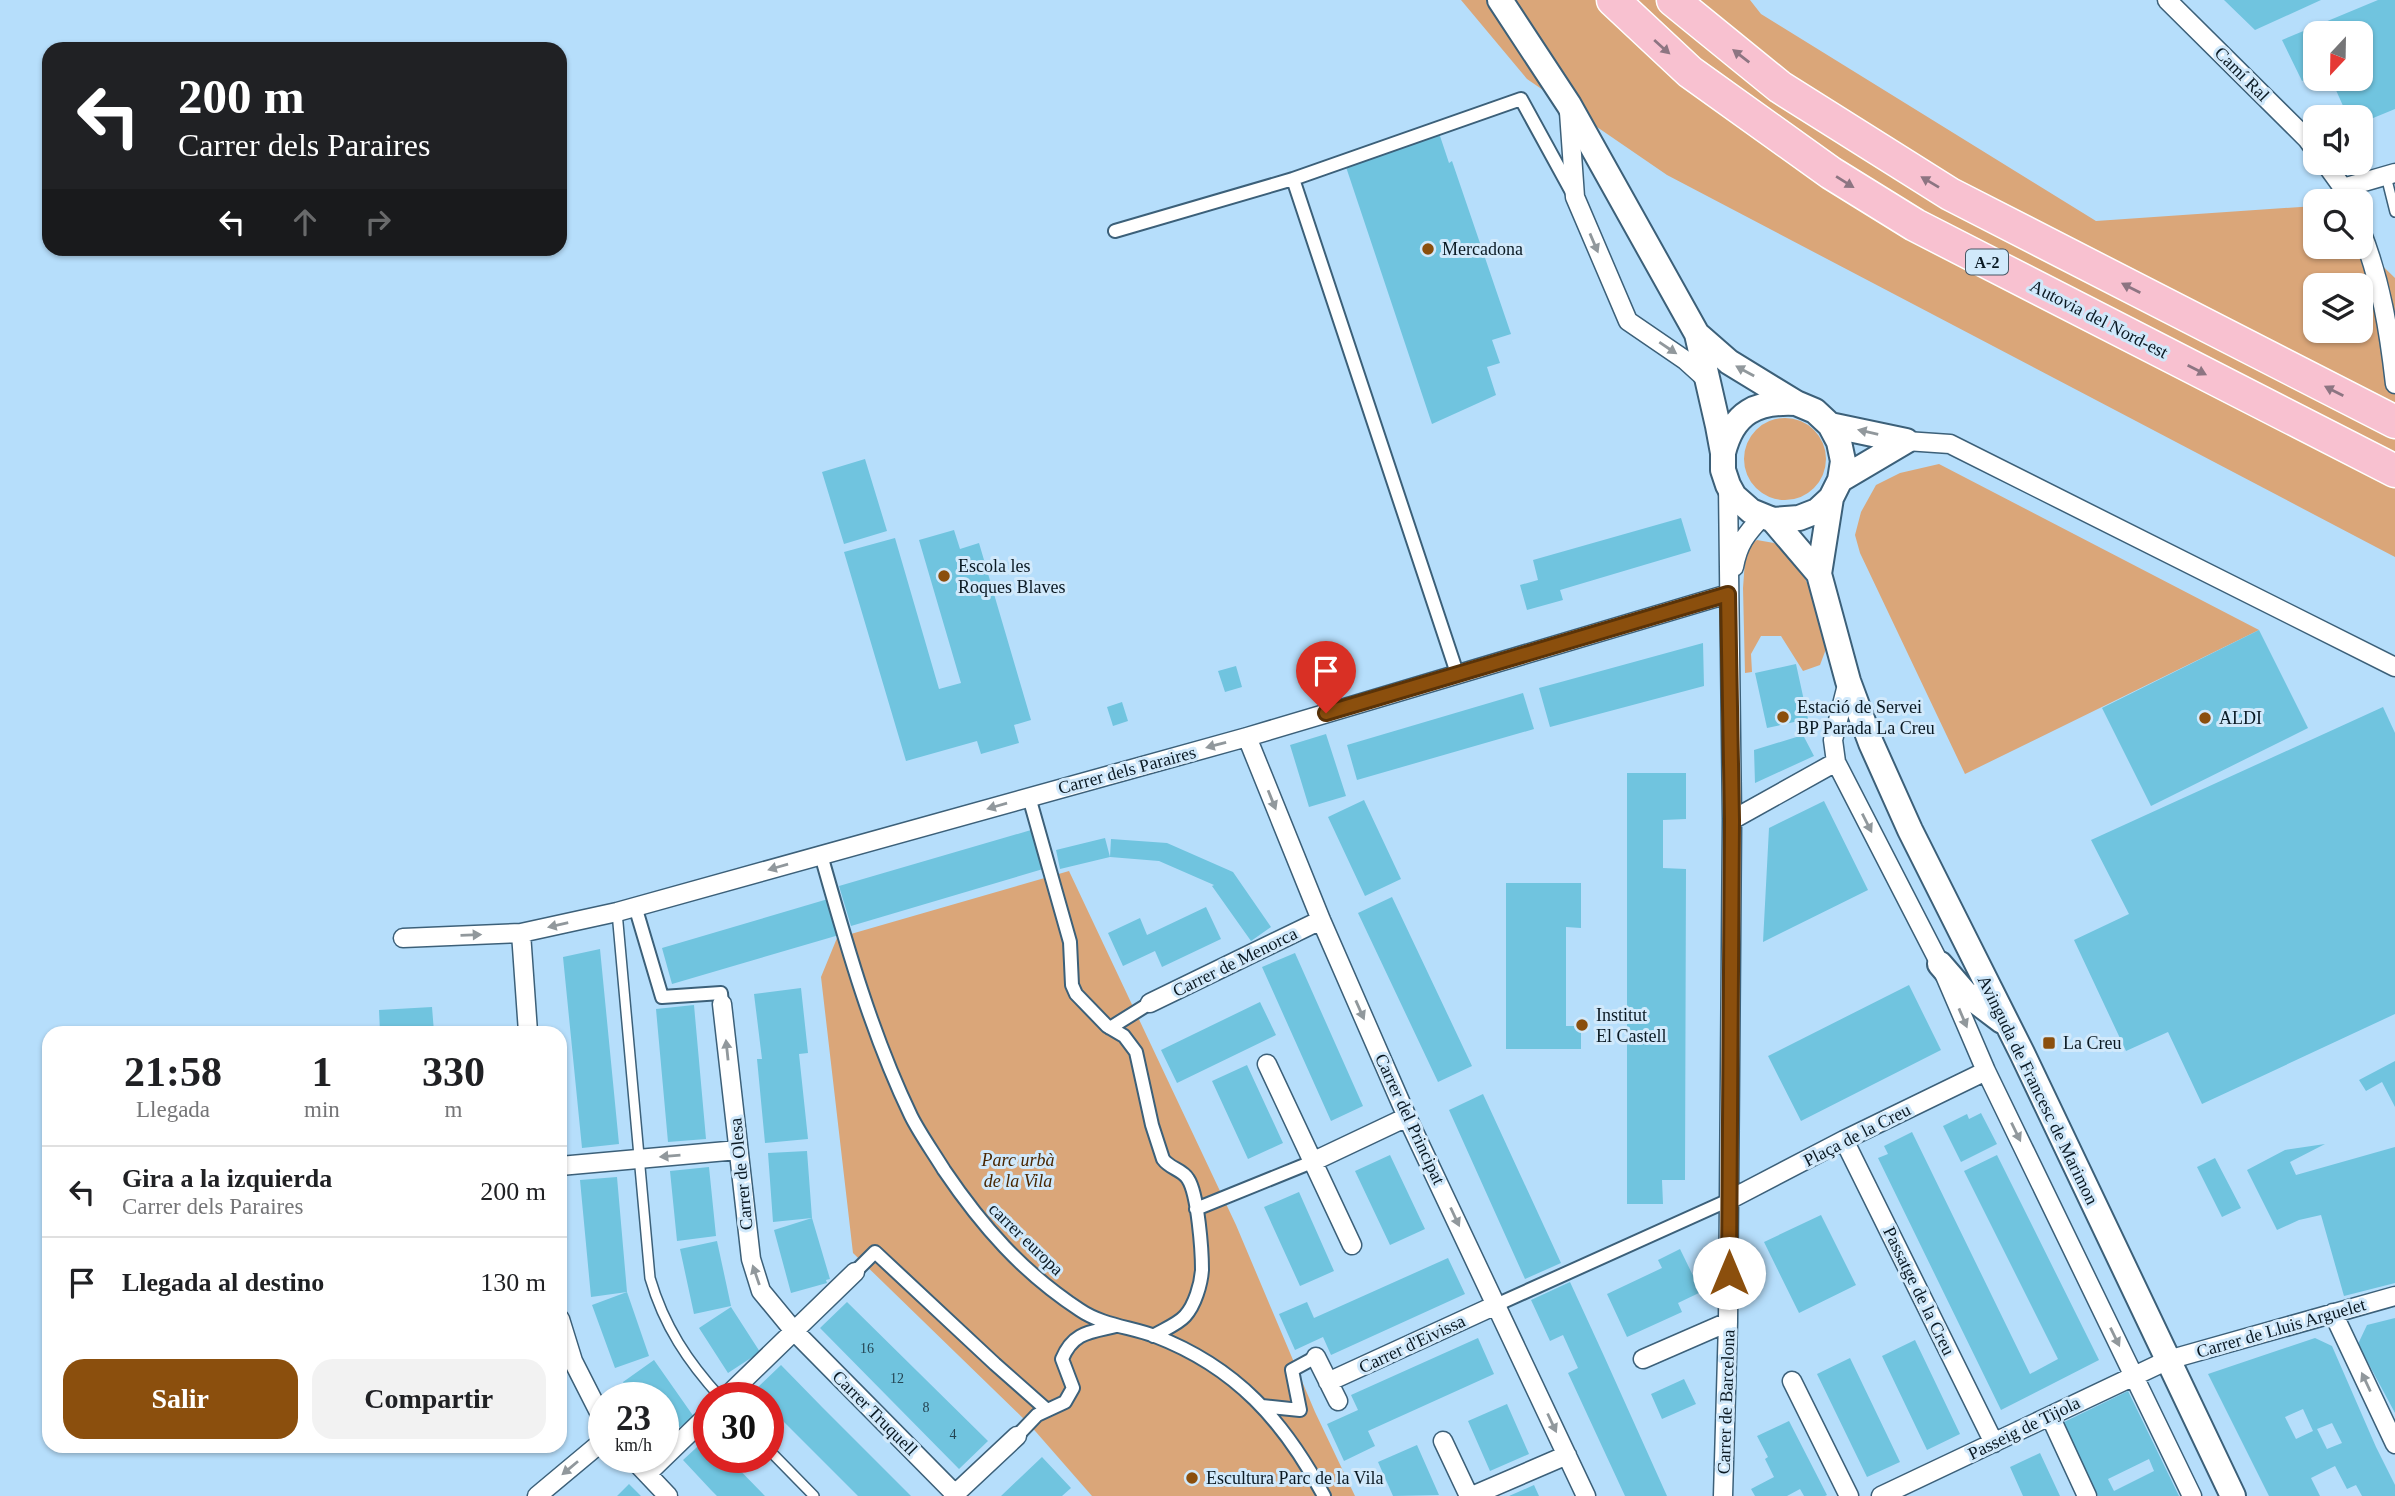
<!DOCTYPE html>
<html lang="es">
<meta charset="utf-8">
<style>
:root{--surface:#fff;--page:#f2f2f2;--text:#202124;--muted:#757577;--line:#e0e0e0;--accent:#8b4f0d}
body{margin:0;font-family:"Times New Roman",serif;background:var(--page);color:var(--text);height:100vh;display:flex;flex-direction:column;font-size:26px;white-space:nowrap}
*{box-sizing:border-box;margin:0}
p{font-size:23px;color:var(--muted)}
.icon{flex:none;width:38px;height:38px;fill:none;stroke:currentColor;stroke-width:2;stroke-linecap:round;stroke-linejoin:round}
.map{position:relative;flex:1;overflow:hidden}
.details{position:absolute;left:42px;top:1026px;width:525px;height:427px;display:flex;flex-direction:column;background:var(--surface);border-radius:21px;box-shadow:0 2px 5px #0004}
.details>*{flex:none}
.hud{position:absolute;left:42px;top:42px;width:525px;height:214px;border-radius:21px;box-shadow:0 2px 5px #0004;background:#202124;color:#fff;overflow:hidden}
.needle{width:46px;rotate:202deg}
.buttons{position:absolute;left:2303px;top:21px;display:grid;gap:14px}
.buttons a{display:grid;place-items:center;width:70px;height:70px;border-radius:14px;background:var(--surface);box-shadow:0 2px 5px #0004;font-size:35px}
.speed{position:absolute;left:588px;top:1382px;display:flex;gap:14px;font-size:35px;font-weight:700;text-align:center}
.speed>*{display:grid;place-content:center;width:91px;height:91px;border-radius:50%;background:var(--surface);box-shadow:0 2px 5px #0004;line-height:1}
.speed small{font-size:18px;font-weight:400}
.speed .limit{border:10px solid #d22;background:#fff;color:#111}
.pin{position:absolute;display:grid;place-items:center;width:60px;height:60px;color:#fff;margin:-72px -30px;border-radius:50% 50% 50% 0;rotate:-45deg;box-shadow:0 0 7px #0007}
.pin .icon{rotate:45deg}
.me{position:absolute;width:77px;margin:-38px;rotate:0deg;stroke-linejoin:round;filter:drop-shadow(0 0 5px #0008)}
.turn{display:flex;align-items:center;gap:24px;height:147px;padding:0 21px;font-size:32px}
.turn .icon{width:91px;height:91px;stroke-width:2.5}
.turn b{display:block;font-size:49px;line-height:60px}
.lanes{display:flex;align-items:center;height:66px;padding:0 21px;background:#0003;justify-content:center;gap:35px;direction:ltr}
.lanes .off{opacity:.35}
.eta{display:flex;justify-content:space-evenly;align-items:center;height:119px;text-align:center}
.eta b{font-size:42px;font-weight:800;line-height:49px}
.button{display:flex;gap:14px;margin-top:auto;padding:14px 21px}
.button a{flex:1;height:80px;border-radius:21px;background:var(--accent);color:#fff;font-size:28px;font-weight:800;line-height:80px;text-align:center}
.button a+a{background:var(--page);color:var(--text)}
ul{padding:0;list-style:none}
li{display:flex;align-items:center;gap:21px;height:91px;padding:0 21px;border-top:2px solid var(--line)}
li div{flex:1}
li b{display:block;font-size:26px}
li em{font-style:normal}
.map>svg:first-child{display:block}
.green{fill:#daa679;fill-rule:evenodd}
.building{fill:#70c4df;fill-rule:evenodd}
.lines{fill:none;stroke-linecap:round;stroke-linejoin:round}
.service-casing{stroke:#3c6079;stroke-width:12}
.pedestrian-casing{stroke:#3c6079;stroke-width:16}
.minor-casing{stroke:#3c6079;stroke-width:21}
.secondary-casing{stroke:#3c6079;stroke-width:28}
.motorway-casing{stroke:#fff;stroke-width:35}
.service{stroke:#fff;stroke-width:9}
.pedestrian{stroke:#fff;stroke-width:12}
.minor{stroke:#fff;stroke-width:18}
.secondary{stroke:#fff;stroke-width:24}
.motorway{stroke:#f8c1d0;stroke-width:32}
.oneway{fill:#8d7582}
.oneway2{fill:#91989c}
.route-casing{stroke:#5a3308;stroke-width:18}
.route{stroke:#8b4f0d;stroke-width:12}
.poi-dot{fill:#8b4f0d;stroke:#d1e9fb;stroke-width:2.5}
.labels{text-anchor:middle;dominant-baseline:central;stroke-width:6;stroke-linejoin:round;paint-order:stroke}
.number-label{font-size:14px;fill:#244452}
.shield{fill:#d1e9fb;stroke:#465764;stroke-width:2}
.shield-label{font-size:16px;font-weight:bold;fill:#0a1923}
.street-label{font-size:18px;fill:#0a1923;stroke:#d1e9fb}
.poi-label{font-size:18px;fill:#0a1923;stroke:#d1e9fb;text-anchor:start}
.park-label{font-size:18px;font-style:italic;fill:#492600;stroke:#d1e9fb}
</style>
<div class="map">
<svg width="2395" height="1496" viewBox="0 0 2395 1496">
<rect width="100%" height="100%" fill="#b6defb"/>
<!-- green -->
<path class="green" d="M1461 0H1750L1761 14 2096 221 2315 206V247L2361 245 2395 278V557L1667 175 1527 79ZM2315 285H2361V331H2315Z
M1744 459a41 41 0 1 1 82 0a41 41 0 1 1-82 0Z
M1939 464 2259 630 1965 774 1860 553 1855 535 1861 512 1876 485 1900 473Z
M1757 540 1774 543 1796 560 1809 587 1826 649 1820 665 1803 671 1781 636H1761L1751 654 1752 672 1745 673 1743 588 1746 547Z
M1069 871 1236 1225 1315 1412 1355 1496H1092L1029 1424 853 1253 821 977 837 938Z"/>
<!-- building -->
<path class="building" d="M2224 0H2321L2255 30Z
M2378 0H2395V109L2361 123V117H2348L2331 79H2361V33H2315V76L2302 81 2282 40Z
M1439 133 1449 163 1452 161 1511 334 1492 340 1500 363 1487 367 1496 395 1432 424 1345 164Z
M865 459 887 531 844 544 822 472Z
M1681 518 1691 551 1560 590 1563 600 1527 610 1520 585 1538 580 1533 560Z
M954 530 960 549 979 543 1031 720 1014 725 1019 743 981 754 977 741 906 761 844 552 895 538 939 689 961 683 919 540Z
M2259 630 2308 728 2151 806 2102 708Z
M1703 643 1704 686 1550 727 1539 688Z
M1796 664 1808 719 1767 728 1755 673Z
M1236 666 1242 687 1225 692 1218 671Z
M1523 693 1534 729 1357 780 1347 745Z
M1122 702 1128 721 1113 726 1107 707Z
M2383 707 2395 733V1014L2202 1104 2168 1032 2126 1051 2074 940 2129 914 2091 840Z
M1326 734 1346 796 1309 807 1290 745Z
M1803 735 1814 756 1755 783 1754 750Z
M1627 773H1686V819L1663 820V868L1686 869 1685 1180H1662L1663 1204H1627Z
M1364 800 1401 879 1365 896 1328 817Z
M1824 801 1868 890 1763 942 1769 828Z
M1031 830 1043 869 851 926 839 886Z
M1105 838 1110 857 1060 869 1056 850Z
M1111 839 1167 843 1233 872 1271 927 1251 941 1212 886 1214 885 1159 861 1110 857Z
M1506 883H1581V928L1566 927V1026H1581V1049H1506Z
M1392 897 1472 1066 1438 1082 1358 913Z
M828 899 839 935 672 984 662 948Z
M1206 907 1221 939 1162 967 1155 951 1123 966 1108 933 1140 918 1147 935Z
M600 949 619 1144 582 1148 563 957Z
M1295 953 1363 1106 1331 1121 1262 967Z
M1909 985 1941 1050 1801 1121 1768 1056Z
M801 988 808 1053 799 1054 808 1139 765 1143 757 1059H762L754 994Z
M1260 1002 1276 1035 1177 1083 1161 1050Z
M694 1005 706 1139 668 1142 656 1009Z
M432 1007 434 1032H380L379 1010Z
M2395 1061V1107L2382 1082 2366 1091 2359 1080Z
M1247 1065 1283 1143 1248 1159 1212 1081Z
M1483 1094 1561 1263 1525 1279 1449 1110Z
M1981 1113 1997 1144 1961 1162 1943 1126 1967 1114 1969 1119Z
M1912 1132 2030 1374 2058 1359 1964 1171 1997 1155 2099 1360 2001 1410 1878 1158 1888 1154 1884 1146Z
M2325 1144 2290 1162 2296 1175 2395 1147V1283L2344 1296 2321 1215 2299 1220 2277 1230 2247 1170 2285 1150Z
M807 1151 812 1218 773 1222 768 1153Z
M1390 1155 1425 1229 1390 1245 1355 1171Z
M2215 1158 2241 1208 2222 1217 2197 1167Z
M709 1167 716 1236 677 1241 670 1171Z
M617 1177 627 1292 591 1297 580 1180Z
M1299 1192 1334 1271 1300 1286 1264 1207Z
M1821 1215 1856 1285 1799 1313 1764 1242Z
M812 1218 830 1279 826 1280 827 1283 791 1293 774 1230Z
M717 1241 731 1306 694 1314 680 1249Z
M1680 1249 1701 1292 1678 1303 1682 1312 1627 1337 1607 1294 1662 1268 1658 1260Z
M1448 1258 1465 1294 1331 1355 1323 1337 1295 1350 1279 1314 1307 1302 1314 1318Z
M1570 1282 1604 1356 1667 1496H1625L1568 1373 1578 1368 1563 1335 1550 1341 1531 1300Z
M627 1292 649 1356 615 1368 592 1305Z
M847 1302 988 1441 959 1469 820 1328Z
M731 1307 760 1352 728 1373 699 1328Z
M2395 1318V1413L2358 1344 2367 1325Z
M1478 1338 1494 1374 1368 1431 1375 1446 1344 1461 1327 1424 1358 1410 1351 1395Z
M2315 1338 2332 1346 2376 1447 2395 1485V1496H2362L2356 1485 2347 1489 2335 1466 2311 1478 2320 1496H2269L2208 1374ZM2303 1409 2313 1431 2296 1439 2285 1417ZM2332 1423 2342 1443 2327 1449 2317 1429Z
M1915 1340 1960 1434 1927 1450 1882 1356Z
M1850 1358 1900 1462 1867 1477 1817 1374Z
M654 1360 694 1417 663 1439V1398H635L623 1382Z
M781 1365 822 1407 911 1496H858L768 1406V1398H761L754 1391Z
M1684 1379 1696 1404 1662 1419 1651 1394Z
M2128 1391 2179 1496H2098L2062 1423ZM2149 1459 2154 1471 2114 1491 2108 1479Z
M1507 1404 1529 1454 1490 1471 1468 1421Z
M1789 1421 1827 1495 1825 1496H1804L1800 1489 1787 1496H1755L1751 1489 1774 1477 1765 1459 1768 1457 1757 1436Z
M709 1436V1458H728L765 1496H717L711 1490 683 1460Z
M1417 1445 1439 1495 1393 1496 1378 1462Z
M2040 1453 2060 1496H2023L2010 1467Z
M1042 1457 1071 1488 1062 1496H1001Z
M629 1484 641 1496H617Z
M1534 1485 1539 1496H1509Z"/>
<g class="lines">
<!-- service casing -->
<g class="service-casing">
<path id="service" d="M2386 176 2395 212
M617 912 650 1278C664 1326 688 1362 721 1398
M768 1449 814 1496"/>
</g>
<!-- pedestrian casing -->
<g class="pedestrian-casing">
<path id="pedestrian" d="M1115 231 1293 179
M1457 673 1293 179 1521 99 1573 194
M1029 797 1070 942 1072 985 1076 994 1107 1026 1124 1036 1136 1052 1152 1125 1163 1159C1170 1169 1182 1169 1188 1179 1198 1194 1202 1251 1202 1270 1201 1284 1195 1305 1185 1316 1178 1324 1163 1330 1153 1336
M821 855C846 943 871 1033 911 1116 920 1134 933 1152 944 1170 982 1226 1022 1272 1080 1310 1102 1325 1130 1327 1155 1336 1236 1367 1284 1421 1324 1496
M635 906 662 997 721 993 722 1004
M1110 1028 1150 1003
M1196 1209 1312 1162
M855 1272 875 1252 995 1364 1047 1410
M1496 1305 1729 1200
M1262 1406 1300 1410 1292 1370 1316 1357
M1017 1436 1037 1415 1065 1402 1073 1388 1062 1359C1073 1332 1090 1332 1116 1326"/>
</g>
<!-- minor casing -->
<g class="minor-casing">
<path id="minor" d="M2167 0 2307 139 2315 150
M1569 112 1575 197 1628 321 1685 360 1706 379
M2325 163 2343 188 2349 201
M2343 188 2395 173
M2361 231C2381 281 2389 331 2395 384
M1906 441 1950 444 2395 667
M1734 567C1738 544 1746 534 1762 517
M1848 681 1833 740 1836 762 1940 964 1986 1071 2192 1496
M1247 737 1321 920 1407 1117 1586 1496
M1732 820 1836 762
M521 933 617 912 1247 737 1728 594
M403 938 521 933 528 1032
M1150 1003 1321 920
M722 1004 751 1259 761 1291 794 1331 955 1494
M1267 1064 1352 1245
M1844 1140 1994 1443
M1312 1162 1407 1117
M560 1166 738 1150
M1729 1200 1844 1140 1986 1071
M2333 1313 2395 1444
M560 1319 573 1361 604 1422
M1316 1357 1338 1401
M1643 1359 1728 1322
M1792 1381 1849 1496
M1328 1382 1496 1305
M725 1398 855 1272
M2050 1416 2087 1496
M1443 1441 1469 1496
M632 1458 668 1496
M647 1474 709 1414
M537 1496 604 1440
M953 1496 1017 1436
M1472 1496 1567 1455
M1723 1496 1728 1322 1732 820 1728 485
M1881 1496 2168 1360 2395 1296"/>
</g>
<!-- secondary casing -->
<g class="secondary-casing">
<path id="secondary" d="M1500 0 1569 105 1697 334 1718 426 1723 453V470L1728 485 1734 496 1751 511 1773 520 1799 518 1817 511 1831 498 1840 480 1843 461 1839 442 1830 425 1815 411 1796 403 1729 362 1697 334
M1830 425 1906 441
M1723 453C1733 412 1757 401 1796 403
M1840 480 1906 441
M1831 498 1819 574 1848 681 1871 743 1910 830 2022 1053 2233 1496
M1773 520 1819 574
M1940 964 1965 993 2002 1021"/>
</g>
<!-- motorway casing -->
<g class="motorway-casing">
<path id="motorway" d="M1613 0 1690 72 1831 173 1915 225 2395 471
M1673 0 1780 87 1950 194 2395 422"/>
</g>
<!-- service -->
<use href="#service" class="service"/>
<!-- pedestrian -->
<use href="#pedestrian" class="pedestrian"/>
<!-- minor -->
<use href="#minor" class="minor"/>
<!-- secondary -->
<use href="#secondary" class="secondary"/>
<!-- motorway -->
<use href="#motorway" class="motorway"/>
</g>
<!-- one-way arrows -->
<defs><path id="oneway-solid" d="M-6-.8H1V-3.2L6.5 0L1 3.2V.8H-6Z" transform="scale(1.75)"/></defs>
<g class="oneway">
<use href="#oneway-solid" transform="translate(1662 47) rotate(42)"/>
<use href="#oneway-solid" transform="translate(1741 56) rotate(-142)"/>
<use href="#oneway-solid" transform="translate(1845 182) rotate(32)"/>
<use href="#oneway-solid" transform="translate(1930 182) rotate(-149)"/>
<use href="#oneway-solid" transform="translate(2131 288) rotate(-153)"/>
<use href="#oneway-solid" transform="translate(2197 370) rotate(27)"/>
<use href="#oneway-solid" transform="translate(2334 391) rotate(-153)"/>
</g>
<g class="oneway2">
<use href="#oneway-solid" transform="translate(1594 243) rotate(67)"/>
<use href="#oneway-solid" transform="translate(1668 348) rotate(34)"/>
<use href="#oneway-solid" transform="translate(1745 371) rotate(-151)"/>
<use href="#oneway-solid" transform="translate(1868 432) rotate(-167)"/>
<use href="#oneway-solid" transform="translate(1216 745) rotate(165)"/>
<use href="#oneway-solid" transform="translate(1272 800) rotate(68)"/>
<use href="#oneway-solid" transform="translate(997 806) rotate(164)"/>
<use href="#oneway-solid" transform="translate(1867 823) rotate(63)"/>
<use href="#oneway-solid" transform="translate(778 867) rotate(164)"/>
<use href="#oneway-solid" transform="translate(558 925) rotate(167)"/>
<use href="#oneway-solid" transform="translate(471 935) rotate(-2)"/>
<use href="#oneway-solid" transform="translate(1360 1010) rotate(66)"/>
<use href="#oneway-solid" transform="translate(1963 1018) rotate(67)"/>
<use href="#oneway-solid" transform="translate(727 1050) rotate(-96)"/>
<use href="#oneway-solid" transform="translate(2016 1132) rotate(64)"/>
<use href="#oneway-solid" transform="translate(670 1156) rotate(175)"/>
<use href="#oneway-solid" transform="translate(1455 1217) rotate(65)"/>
<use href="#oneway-solid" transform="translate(756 1275) rotate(-109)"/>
<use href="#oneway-solid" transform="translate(2115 1337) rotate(64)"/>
<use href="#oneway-solid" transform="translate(2366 1382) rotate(-115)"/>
<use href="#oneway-solid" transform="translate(1552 1423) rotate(65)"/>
<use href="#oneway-solid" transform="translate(570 1468) rotate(140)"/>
</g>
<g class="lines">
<!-- route casing -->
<g class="route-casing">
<path id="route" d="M1326 713 1728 594 1732 820 1729 1273"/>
</g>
<!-- route -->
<use href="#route" class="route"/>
</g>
<!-- markers -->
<g class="poi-dot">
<circle cx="1428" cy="249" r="7"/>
<circle cx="944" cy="576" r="7"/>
<circle cx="1783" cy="717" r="7"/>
<circle cx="2205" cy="718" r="7"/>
<circle cx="1582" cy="1025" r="7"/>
<rect x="2042" y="1036" width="14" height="14" rx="3.5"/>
<circle cx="1192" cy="1478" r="7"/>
</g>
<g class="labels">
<!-- number labels -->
<g class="number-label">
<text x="867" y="1348">16</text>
<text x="897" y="1378">12</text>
<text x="926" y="1407">8</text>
<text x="953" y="1434">4</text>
</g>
<!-- shield labels -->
<rect class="shield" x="1966" y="249.5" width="42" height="25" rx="5"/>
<g class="shield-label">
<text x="1987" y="262">A-2</text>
</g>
<!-- street labels -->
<g class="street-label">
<text transform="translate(2242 74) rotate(45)">Camí Ral</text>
<text transform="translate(2099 319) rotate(27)">Autovia del Nord-est</text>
<text transform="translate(1127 770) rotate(-15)">Carrer dels Paraires</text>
<text transform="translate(1235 962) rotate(-26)">Carrer de Menorca</text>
<text transform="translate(2038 1090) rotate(64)">Avinguda de Francesc de Marimon</text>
<text transform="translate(1410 1119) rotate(65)">Carrer del Principat</text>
<text transform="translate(1857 1135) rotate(-27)">Plaça de la Creu</text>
<text transform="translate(741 1174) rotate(-96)">Carrer de Olesa</text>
<text transform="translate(1026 1239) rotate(44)">carrer europa</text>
<text transform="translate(1919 1291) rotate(64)">Passatge de la Creu</text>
<text transform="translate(2281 1328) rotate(-16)">Carrer de Lluis Arguelet</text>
<text transform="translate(1412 1344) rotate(-25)">Carrer d'Eivissa</text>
<text transform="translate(1726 1402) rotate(-88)">Carrer de Barcelona</text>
<text transform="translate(875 1413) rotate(45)">Carrer Truquell</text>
<text transform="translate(2024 1428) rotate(-26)">Passeig de Tijola</text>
</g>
<!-- poi labels -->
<g class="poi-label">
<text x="1442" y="249">Mercadona</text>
<text x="958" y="566">Escola les<tspan x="958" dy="21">Roques Blaves</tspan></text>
<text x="1797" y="707">Estació de Servei<tspan x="1797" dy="21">BP Parada La Creu</tspan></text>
<text x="2219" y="718">ALDI</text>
<text x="1596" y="1015">Institut<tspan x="1596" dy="21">El Castell</tspan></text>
<text x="2063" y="1043">La Creu</text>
<text x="1206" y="1478">Escultura Parc de la Vila</text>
</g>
<!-- park labels -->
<g class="park-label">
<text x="1018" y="1160">Parc urbà<tspan x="1018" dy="21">de la Vila</tspan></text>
</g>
</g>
</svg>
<div class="buttons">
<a><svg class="needle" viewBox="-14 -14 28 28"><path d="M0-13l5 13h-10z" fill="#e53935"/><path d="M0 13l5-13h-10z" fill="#757577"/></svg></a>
<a><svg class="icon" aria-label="sound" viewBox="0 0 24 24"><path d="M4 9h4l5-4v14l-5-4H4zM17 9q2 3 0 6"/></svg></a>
<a><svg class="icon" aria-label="search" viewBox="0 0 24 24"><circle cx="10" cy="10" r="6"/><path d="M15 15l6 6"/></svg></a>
<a><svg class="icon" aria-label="layers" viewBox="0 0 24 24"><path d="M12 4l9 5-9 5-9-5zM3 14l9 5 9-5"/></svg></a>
</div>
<div class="speed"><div>23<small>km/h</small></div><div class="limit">30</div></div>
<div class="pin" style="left:1326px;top:713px;background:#d93025"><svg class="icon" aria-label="arrive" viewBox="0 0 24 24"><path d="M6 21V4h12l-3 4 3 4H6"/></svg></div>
<svg class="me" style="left:1729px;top:1273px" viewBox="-20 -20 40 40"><circle r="19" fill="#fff"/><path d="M0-13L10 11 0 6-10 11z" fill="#8b4f0d"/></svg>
<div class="hud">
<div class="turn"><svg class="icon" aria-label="left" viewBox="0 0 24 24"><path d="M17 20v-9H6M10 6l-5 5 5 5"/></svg><div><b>200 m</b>Carrer dels Paraires</div></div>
<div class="lanes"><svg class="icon" aria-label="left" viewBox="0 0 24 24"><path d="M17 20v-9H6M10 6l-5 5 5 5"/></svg><svg class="icon off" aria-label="ahead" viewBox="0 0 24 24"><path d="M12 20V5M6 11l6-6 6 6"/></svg><svg class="icon off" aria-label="right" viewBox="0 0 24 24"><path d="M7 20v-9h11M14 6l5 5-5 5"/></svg></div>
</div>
<section class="details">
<div class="eta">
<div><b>21:58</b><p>Llegada</p></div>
<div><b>1</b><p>min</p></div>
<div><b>330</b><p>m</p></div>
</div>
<ul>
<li><svg class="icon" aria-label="left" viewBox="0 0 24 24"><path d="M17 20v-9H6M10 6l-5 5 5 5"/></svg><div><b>Gira a la izquierda</b><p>Carrer dels Paraires</p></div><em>200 m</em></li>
<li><svg class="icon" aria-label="arrive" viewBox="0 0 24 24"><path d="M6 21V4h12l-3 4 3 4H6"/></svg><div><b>Llegada al destino</b></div><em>130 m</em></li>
</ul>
<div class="button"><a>Salir</a><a>Compartir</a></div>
</section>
</div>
